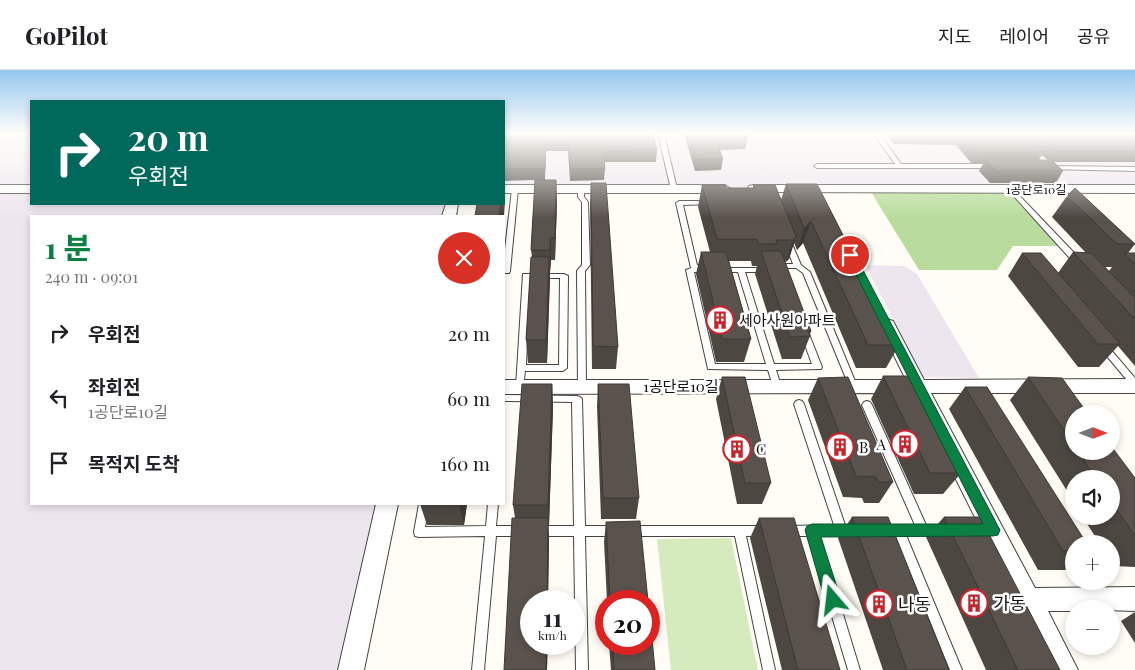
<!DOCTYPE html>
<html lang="ko">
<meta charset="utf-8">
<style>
:root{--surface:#fff;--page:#f6f6f6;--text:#202124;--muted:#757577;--line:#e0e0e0;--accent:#0b8043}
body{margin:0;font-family:"Playfair Display","Noto Sans KR",serif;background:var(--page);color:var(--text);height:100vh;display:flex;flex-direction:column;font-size:19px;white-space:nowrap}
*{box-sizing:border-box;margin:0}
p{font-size:16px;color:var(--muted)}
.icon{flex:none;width:28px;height:28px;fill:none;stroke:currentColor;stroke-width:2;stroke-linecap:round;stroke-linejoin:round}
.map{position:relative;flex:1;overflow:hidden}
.details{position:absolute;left:30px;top:145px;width:475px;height:290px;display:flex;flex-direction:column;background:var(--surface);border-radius:0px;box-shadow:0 2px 8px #0003}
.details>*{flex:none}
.top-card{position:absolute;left:30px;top:30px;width:475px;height:105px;border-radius:0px;box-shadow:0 2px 8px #0003;background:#00695c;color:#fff;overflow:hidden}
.needle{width:32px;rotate:90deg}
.tools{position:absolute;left:1065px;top:335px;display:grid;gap:10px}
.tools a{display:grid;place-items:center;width:55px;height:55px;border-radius:50%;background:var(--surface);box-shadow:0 2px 8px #0003;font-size:25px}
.speed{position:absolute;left:520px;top:520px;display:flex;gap:10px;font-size:25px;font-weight:700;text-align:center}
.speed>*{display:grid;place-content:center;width:65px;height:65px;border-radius:50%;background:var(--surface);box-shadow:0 2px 8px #0003;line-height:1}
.speed small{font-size:12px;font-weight:400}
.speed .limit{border:8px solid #d22;background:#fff;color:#111}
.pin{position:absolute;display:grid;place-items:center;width:42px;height:42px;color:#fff;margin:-21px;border:2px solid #fff;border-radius:50%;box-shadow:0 1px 5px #0007}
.me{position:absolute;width:55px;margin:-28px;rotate:343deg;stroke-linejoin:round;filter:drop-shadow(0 0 4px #0008)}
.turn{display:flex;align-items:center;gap:18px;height:105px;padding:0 15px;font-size:22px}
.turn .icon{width:65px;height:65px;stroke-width:2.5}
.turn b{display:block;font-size:35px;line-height:42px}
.round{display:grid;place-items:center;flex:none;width:52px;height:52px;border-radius:26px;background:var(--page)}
.head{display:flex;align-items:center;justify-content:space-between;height:85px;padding:0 15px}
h1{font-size:30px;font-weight:700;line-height:38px;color:var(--accent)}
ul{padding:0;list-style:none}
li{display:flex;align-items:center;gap:15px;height:65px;padding:0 15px}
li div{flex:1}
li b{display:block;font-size:19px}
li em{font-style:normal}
header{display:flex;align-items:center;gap:30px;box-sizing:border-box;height:70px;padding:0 25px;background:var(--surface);border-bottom:1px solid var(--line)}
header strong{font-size:24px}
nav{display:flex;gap:28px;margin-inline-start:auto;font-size:18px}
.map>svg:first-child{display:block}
.industrial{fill:#eee6ef}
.green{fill:#d5ebbd}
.forest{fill:#b9dc9c}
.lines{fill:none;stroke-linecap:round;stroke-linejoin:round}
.lane-casing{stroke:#444;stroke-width:2}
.street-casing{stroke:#444;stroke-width:2}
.lane{fill:#fff;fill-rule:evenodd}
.street{fill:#fff;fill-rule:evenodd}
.wall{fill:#4d4742;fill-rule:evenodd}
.shaded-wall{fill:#3f3936}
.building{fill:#5a524d;stroke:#3f3936}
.route{fill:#0b8043;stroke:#07532c}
.labels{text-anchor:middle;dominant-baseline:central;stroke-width:5;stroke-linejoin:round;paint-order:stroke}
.far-street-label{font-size:12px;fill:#111;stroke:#fff}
.poi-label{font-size:15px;fill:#111;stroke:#fff;text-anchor:start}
.street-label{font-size:15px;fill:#111;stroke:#fff}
.near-poi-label{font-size:18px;fill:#111;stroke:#fff;text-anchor:start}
</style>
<header>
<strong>GoPilot</strong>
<nav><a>지도</a><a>레이어</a><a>공유</a></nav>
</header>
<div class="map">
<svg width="1135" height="600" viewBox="0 0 1135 600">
<rect width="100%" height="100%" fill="#fffdf5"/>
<!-- industrial -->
<path class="industrial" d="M0 64H31V119H0Z
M504 64H1135V119H504Z
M0 124H31V134H447L444 146H31V434H378L340 600H0Z
M865 195 904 196 917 204 979 308 923 307Z"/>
<!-- green -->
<path class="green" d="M731 468 758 600H671L657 469Z"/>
<!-- forest -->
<path class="forest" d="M871 122H1009L1058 176H1013L997 200H919Z"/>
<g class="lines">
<!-- lane casing -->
<g class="lane-casing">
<path id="lane" d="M658 64H664L677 119 676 120 671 119Z
M874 64H880L901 94H992L995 96 992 98H817L814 96 817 94H895Z
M1050 96 1135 97V101L1048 99V97Z
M515 117 518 119 510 201 509 203H504V188L512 119Z
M581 117 584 119V127L588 132 590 195 585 201 586 317 585 319H579L578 317 577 201 582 195V132L578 127V119Z
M1014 121 1016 122 1081 190V194H1075L1012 124V122Z
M711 131 714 133 713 134 683 135 697 195H703V198H774L772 196 776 194H793L784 170 786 169H790L801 195 810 202 857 316 856 318H850L849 316 803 203 796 198H783L822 297 821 299 776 300 781 316 780 318H774L773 316 768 300 708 299 686 200 691 198 676 133 679 131ZM694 202H738L766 294H715ZM745 202H778L812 294H774Z
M523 204H564L568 206 567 298 563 301H525L523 319H517L516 317ZM530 208H560L559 295H526Z
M1103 273 1106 274 1135 308V317L1132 316 1100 278 1099 276Z
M504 325 577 326 580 327 582 329 585 456H615L619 457 620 461 619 465 615 466H585L588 600H576L574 466H538L534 465 533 461 534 457 538 456H574L572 332 504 331Z
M799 330 802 331 804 334 845 455 857 457 858 460 857 463 853 465H819L860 600H848L808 466H786L782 465 781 461 782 457 786 456 834 455 794 334 796 331Z
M867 331 870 332 872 335 926 455H943L947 457 948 460 947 463 943 465H906L962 600H950L895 465H881L877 463 876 460 877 457 881 455H915L862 335 864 332Z
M419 434H429L425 457 486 456 488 434H498L496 456H523L527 457 528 461 527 465 523 466H496L484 600H472L485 466 419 467 415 466 414 462Z
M631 456H763L767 457 768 461 767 465 763 466H746L775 600H763L735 466H631L627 465 626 461 627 457Z"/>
</g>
<!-- street casing -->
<g class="street-casing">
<path id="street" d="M0 115H31V123H0Z
M504 115H725L731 119 725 123H504Z
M753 115H1135V123L749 122 747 119 749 116Z
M446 134H458L456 146H442Z
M887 249 893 251 924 310 1135 309V323H931L1035 518 1135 517V541L1074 539V541H1048L1078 600H1051L913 323 504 324V310H906L879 255 881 251Z
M376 434H398L364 600H338Z"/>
</g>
<!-- lane -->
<use href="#lane" class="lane"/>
<!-- street -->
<use href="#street" class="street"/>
</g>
<!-- wall -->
<path class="wall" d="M504 64H653L657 80 656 92H604L605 99 604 110 570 111 568 81H546L545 110H556L557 131 555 190H551L550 202 547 293H528L526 270 532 187 531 180 535 110 504 111 505 131 504 134Z
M684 64H746L748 68 745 79 719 80 723 89 721 100 695 101Z
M887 64H1135V92H1054L1063 101 1056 113H990L979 101 983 94H972L956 75 894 74ZM1042 85 1048 90H1039Z
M591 113 618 277 616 299H592L590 134Z
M786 114 899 275 886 298H856L803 173 797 180 794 173 789 189 785 192 811 261 810 265V266L801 289H782L755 204 757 196H752L751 191H729L751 269 744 292H716L696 204 701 182H710L698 137 702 115 727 118H753V115L781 130Z
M1067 126 1135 174 1128 183H1135V296L1118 276 1099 297H1078L1008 206 1022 183 1058 203 1073 182 1086 183 1052 147ZM1105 197H1112L1109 201Z
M883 306 961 403 943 424H914L871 329Z
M722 307 771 413 762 434H737L716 329Z
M1028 307 1074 344V381H1111L1135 408V497L1114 496 1111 493V474H1100L1082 446H1111V409H1074V432L1010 330Z
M818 308 893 412 879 433H864L862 428 843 427 808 330Z
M552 314 553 337 549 455H548L549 468 548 531H531L515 448 513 435Z
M598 314 639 428 636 449H601L597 336Z
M965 317 1074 474V493L1065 500H1038L949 339Z
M420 434H467L464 455H427Z
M852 447 949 600H883L838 468Z
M944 447 1060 600H986L926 467Z
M759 448 840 600H782L750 468Z
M606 452 648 531H607L604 472Z
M1135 542V573L1121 551Z
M609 574H649L655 600H611Z"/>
<!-- shaded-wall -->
<path class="shaded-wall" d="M556 110 557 131 555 190V168Z
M504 111 505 131 504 146H499L500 134H504Z
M811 151 803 173 797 180 804 158Z
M796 166 789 189 786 192 793 170Z
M550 168 551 190 550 202Z
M549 187 550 210 547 293 546 270Z
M552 314 553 337 549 455 548 435Z
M459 434H467L464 455Z
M548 448 549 468 548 531H547Z
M546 574H548L547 600H546Z"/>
<!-- building -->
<path class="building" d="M504 64H653L657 80 603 81 605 99H570L568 69 545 70V99H504Z
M689 64H746L748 68H715L723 89H697Z
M962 64H1026L1044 81H1041L1043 82H978Z
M1038 64H1135V81H1057Z
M986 90H1051L1063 101H996Z
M535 110H556L555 168H550V180H531Z
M591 113H606L618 277 593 276Z
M786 114H817L899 275H868L811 151 804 158Z
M702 115H725L727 118H755L753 115H775L796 166 793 170H776L777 174H758L757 169H717Z
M1075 118 1135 174H1117L1067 126Z
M477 134H500L499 146H475Z
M761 181H781L811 261H808L810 266 790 267Z
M701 182H726L751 269H722Z
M1073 182 1091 183 1135 228V249Z
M1022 183H1041L1120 274H1098Z
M1124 183H1135V194Z
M531 187H549L546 270H526Z
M883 306H911L961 403H930Z
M722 307H745L771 413H745Z
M848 307 893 412H878L876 407 856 406 818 308Z
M1028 307 1062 308 1088 344H1074V375Z
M522 314H552L548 435H513Z
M598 314H629L639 428H603Z
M965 317H987L1087 474H1074V480L1063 481Z
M1111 376 1135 408V466L1111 431V409H1096L1078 381H1111Z
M852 447H888L949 600H907Z
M944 447H980L1060 600H1018Z
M512 448H548L547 531H531V574H546V600H504Z
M759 448H794L840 600H798Z
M640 451 648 531H610L606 452Z
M649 538 655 600H614L613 574H649Z"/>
<!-- sky -->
<linearGradient id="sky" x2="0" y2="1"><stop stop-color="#95c6ee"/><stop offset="0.43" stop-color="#fffefa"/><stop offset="1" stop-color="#fffefa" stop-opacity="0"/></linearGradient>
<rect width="1135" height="148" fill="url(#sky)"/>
<!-- route -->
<path class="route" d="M850 182 855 185 1000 460 998 465 993 466 821 467 841 530 838 536 833 538 827 536 825 530 805 460 807 456 812 454H983L846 185Z"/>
<!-- icons -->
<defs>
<g id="building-ring" transform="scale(1.4375)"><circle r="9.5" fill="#fff" stroke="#c4262e" stroke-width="1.5"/><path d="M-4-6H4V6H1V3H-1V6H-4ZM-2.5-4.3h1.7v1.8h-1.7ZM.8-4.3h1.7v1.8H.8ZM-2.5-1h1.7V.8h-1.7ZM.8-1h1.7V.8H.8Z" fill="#c4262e"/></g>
</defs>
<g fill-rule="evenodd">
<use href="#building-ring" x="720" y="250"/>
<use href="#building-ring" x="905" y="374"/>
<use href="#building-ring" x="840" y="377"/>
<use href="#building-ring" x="737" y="379"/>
<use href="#building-ring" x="974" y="533"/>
<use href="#building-ring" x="879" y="534"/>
</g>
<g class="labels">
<!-- far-street labels -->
<g class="far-street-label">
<text x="1036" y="119">1공단로10길</text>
</g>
<!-- poi labels -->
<g class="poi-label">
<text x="739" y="250">세아사원아파트</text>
<text x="886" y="374" text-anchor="end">A</text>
<text x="859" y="377">B</text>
<text x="756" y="379">C</text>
</g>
<!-- street labels -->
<g class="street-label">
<text x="681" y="316">1공단로10길</text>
</g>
<!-- near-poi labels -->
<g class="near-poi-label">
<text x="993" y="533">가동</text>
<text x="898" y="534">나동</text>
</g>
</g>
</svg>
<div class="tools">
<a><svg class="needle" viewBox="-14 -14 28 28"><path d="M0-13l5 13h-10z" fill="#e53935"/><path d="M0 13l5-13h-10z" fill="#757577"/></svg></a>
<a><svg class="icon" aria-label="sound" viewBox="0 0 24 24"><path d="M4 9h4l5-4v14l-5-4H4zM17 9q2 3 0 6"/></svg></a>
<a>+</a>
<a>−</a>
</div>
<div class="speed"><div>11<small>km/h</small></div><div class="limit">20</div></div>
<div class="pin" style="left:850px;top:185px;background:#d93025"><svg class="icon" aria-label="arrive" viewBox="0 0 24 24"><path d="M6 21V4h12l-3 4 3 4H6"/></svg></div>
<svg class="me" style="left:833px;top:530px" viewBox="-20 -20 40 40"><path d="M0-17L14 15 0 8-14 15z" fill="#0b8043" stroke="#fff" stroke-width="4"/></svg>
<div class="top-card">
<div class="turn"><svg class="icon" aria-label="right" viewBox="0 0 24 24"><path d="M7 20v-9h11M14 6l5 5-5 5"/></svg><div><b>20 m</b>우회전</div></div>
</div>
<section class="details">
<div class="head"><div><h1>1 분</h1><p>240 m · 09:01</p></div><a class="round" style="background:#d93025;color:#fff"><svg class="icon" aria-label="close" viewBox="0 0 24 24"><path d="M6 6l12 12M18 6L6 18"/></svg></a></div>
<ul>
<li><svg class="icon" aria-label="right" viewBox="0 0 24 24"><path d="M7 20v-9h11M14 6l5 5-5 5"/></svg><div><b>우회전</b></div><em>20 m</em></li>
<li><svg class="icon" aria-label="left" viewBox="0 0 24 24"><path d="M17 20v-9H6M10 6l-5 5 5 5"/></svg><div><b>좌회전</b><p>1공단로10길</p></div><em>60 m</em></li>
<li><svg class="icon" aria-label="arrive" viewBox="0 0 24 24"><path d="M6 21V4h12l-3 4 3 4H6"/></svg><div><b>목적지 도착</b></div><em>160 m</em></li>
</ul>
</section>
</div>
